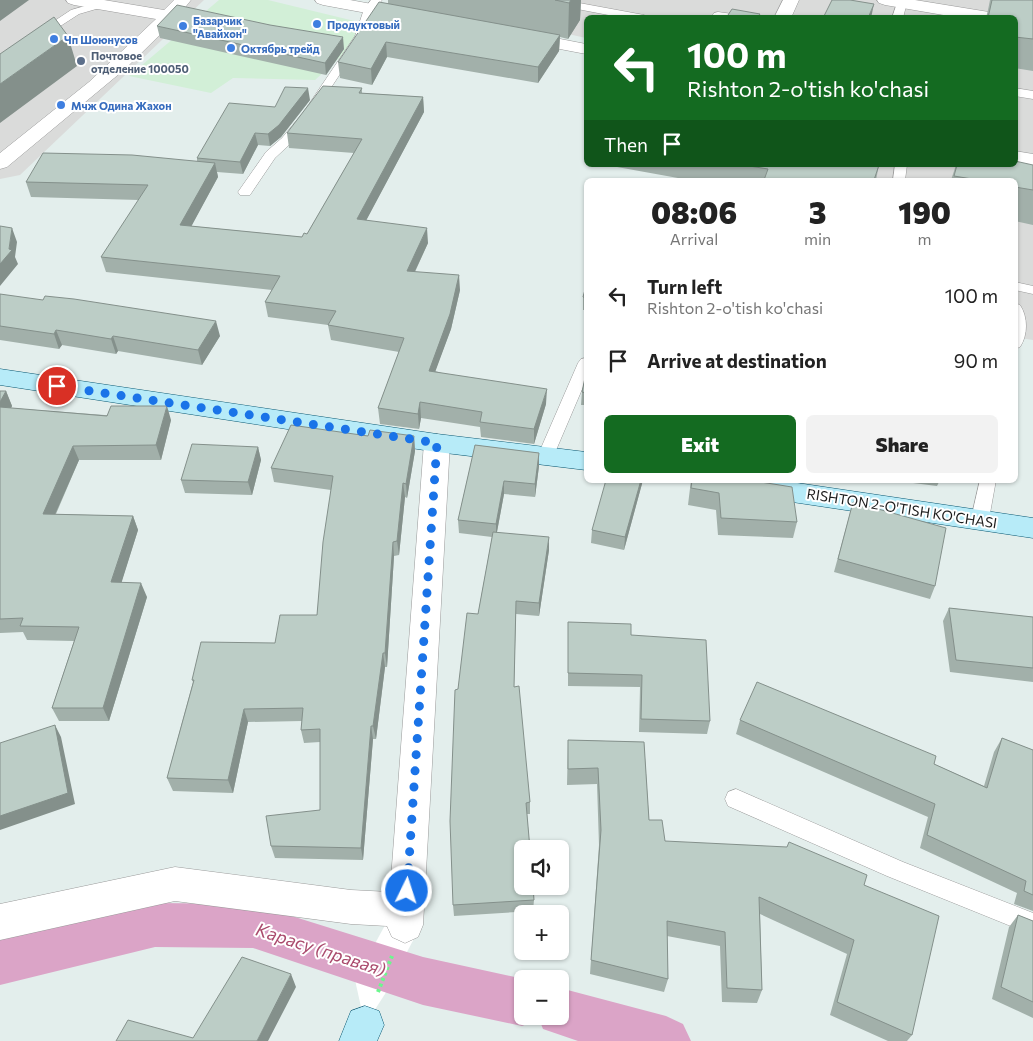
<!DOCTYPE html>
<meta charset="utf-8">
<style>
:root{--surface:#fff;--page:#f2f2f2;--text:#222;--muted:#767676;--accent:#146b21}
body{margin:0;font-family:Commissioner,sans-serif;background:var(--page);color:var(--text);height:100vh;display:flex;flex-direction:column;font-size:19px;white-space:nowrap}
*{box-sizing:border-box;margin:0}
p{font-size:16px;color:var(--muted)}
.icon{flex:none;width:28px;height:28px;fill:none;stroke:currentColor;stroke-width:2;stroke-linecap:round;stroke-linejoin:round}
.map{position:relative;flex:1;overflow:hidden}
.details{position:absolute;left:584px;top:178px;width:434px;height:305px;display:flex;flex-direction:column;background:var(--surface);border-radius:8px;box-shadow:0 1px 4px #0004}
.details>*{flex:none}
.top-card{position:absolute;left:584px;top:15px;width:434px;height:152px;border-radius:8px;box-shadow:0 1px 4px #0004;background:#146b21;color:#fff;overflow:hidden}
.buttons{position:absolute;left:514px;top:840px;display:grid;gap:10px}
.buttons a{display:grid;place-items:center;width:55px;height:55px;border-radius:8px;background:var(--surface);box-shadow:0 1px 4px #0004;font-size:25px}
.pin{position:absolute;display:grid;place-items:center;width:42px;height:42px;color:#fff;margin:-21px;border:2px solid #fff;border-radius:50%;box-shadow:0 1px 5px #0007}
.me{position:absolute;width:55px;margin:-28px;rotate:4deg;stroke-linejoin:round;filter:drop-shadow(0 0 4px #0008)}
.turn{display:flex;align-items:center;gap:18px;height:105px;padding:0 20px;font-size:22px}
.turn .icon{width:65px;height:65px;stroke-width:2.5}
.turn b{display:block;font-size:35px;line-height:42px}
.then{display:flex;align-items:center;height:48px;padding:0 20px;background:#0003;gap:10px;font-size:19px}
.eta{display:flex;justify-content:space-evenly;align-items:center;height:85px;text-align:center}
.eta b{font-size:30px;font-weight:800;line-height:35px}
.button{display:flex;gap:10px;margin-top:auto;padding:10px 20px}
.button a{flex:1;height:58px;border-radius:8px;background:var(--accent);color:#fff;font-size:20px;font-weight:800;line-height:58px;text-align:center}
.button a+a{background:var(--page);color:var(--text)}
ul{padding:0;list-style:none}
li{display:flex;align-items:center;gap:15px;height:65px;padding:0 20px}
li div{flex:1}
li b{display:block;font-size:19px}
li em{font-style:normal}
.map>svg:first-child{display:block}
.residential{fill:#dadbda}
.commercial{fill:#d2efd7}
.pier{fill:#fff}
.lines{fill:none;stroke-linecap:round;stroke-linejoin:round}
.canal{fill:#dba4c7;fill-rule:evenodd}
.lane-casing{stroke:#9a9a9a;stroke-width:1}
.street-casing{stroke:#9a9a9a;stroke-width:1}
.secondary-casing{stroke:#075671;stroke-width:1}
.path{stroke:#6bf78d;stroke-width:4;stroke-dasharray:3 3;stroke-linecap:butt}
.lane{fill:#fff;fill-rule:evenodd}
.street{fill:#fff;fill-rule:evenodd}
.secondary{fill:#b7ebf8;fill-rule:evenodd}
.wall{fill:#a2b0aa}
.shaded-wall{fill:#84908b}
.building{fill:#bccdc6;stroke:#84908b}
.route{stroke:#1a73e8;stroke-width:9;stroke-dasharray:0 16.2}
.shop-dot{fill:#3f7fe0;stroke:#fff;stroke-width:2}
.service-dot{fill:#5c6f8a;stroke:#fff;stroke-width:2}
.labels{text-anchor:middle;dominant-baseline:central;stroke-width:4;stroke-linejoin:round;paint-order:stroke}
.far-shop-label{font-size:11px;font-weight:bold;fill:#366cbe;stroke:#fff;text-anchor:start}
.far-service-label{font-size:11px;font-weight:bold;fill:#4e5e75;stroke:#fff;text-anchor:start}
.street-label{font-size:14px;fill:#1d1d1d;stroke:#fff}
.near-water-label{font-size:18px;font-style:italic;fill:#aa4b6d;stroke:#fff}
</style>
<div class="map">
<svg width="1033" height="1041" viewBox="0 0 1033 1041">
<rect width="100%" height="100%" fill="#e3eeec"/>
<!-- residential -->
<path class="residential" d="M0 0H204L20 175 0 179Z
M414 0H1033V340L1015 337V180H751L759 165H1015V18H586V38Z"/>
<!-- commercial -->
<path class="commercial" d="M219 0H268L375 26 315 80 233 78 211 93 129 76Z"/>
<!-- pier -->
<path class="pier" d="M389 918 418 931 385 994 365 1025 355 980Z"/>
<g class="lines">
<!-- canal -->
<path class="canal" d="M155 903 253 904 423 957 524 979 522 1016H560V988L666 1016 683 1024 691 1041H578L543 1029 539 1019 522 1026 423 1005 253 948 155 947 0 985V939Z"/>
<!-- lane casing -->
<g class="lane-casing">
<path id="lane" d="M371 0H382L374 10 365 36 313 115 290 144 275 158 250 195H240L238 192 266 152 282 138 303 113 355 36 364 9Z
M541 0H563L644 15 649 18H624L546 3Z
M898 0H906L907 2 903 18H892Z
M99 2 104 5 103 7 79 14 0 65V57L71 10Z
M718 12 740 15 745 18H711L714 13Z
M1015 88 1033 91V99L1015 96Z
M895 165H907L905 180H893Z
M1015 282 1033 286V294L1015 290Z
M1015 303 1020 305C1028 317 1028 335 1020 347L1015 349Z
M586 358V380L554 455 552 459 546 461 540 459 538 455 578 363 581 359Z
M980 480H996L989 519 986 524 980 525 974 524 971 519Z
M736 789 903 862 1033 913V935L887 876 728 806 725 799 728 792Z"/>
</g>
<!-- street casing -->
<g class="street-casing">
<path id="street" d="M66 0H104L164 10 174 0H191L175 20 125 69 7 167 0 169V153L89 82 156 19 74 5 68 3Z
M315 0H350L410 11 416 12 418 16 416 20 410 21 323 5 317 3Z
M783 0H799L791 18H774Z
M877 0H915L995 13 1001 14 1003 18H961L885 5 879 3Z
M524 32 586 44V54L518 41 515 37 518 33Z
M1015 151 1033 154V166L1015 163Z
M437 434 446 437 450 443 423 925 418 937 405 943 392 937 387 926 351 924 175 901 0 940V904L175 867 351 890 390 892 424 443 428 437Z"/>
</g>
<!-- secondary casing -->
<g class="secondary-casing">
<path id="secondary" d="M0 369 437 434 586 452V470L437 452 0 385Z
M699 480H777L1033 518V538L712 490 703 487Z
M365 1006 379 1011 384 1025 377 1041H339L351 1011Z"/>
</g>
<!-- path -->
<path class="path" d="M378 992 392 956"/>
<!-- lane -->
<use href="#lane" class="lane"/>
<!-- street -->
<use href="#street" class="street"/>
<!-- secondary -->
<use href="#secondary" class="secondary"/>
</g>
<!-- wall -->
<path class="wall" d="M388 0H581L580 20 568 39 560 37 559 51 538 83 387 57 372 85 340 78 338 62 388 4Z
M990 0H1033V71L1015 68V18H986L988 10Z
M157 26 344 49 326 75 160 38Z
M362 88V93L423 97 424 112 366 220 428 243 415 272 460 290 451 329 435 371 546 404 534 444 481 437 480 427 421 418 419 429 380 424 378 408 399 352 331 340 328 325 268 317 265 302 272 290 106 272 101 257 139 200 31 197 26 182 197 161V158L275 107 310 100 281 137 270 146 258 145 243 174 217 172 218 177 191 226 302 237 307 234 354 153 289 148 287 133Z
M606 165H879L876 180H689Z
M956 165H1033V225L1015 221V180H951Z
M586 286V310H583V297Z
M0 294 220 336 202 365 118 351 116 354 62 345 59 349 0 340Z
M586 373V405H581L582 392Z
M0 391H6L12 406 11 408 171 420 161 460H79L56 514 133 516 138 530 121 583 147 597 109 721H59L52 708 74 641 27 640 23 632 0 633Z
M368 436H414L415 451 407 498 405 497 399 555 394 556 387 667H385L376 739H373L363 860 275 858 271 846 320 810V742L304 743 301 730 302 721 248 722 233 793 173 791 167 778 193 682 192 680 275 643 317 615 331 490 274 482 271 468Z
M475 445 539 453V466L535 497 504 494 497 532 549 550 539 616 516 614 514 687 530 802V814H527L534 900 533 911 454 916 453 905 458 689 478 614 492 537 459 533 458 520Z
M258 447 261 460 252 495 185 493 181 480Z
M643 480 624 550 591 543 592 530Z
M691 480H748L797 522 793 538 718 535 716 510 688 505Z
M889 480H940L937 486Z
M853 502 935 586 930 599 834 572Z
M949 608 1033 617V682L950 672 943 621Z
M568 622 631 635 710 721 707 734 639 732 640 687 568 686Z
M740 720 934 764 984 786 994 752 1002 738 1033 750V911L1014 904 1017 893 920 848 928 817 736 734Z
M568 740 644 742 649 820 665 841 864 885 912 1035 907 1041H888L830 1015 847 954 760 914 762 990 757 1003 722 1002 720 946 667 936 668 979 664 992 590 974 599 845 597 784 567 785Z
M1018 915 1033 921V1018L992 999 1009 927Z"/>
<!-- shaded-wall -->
<path class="shaded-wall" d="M0 0H29L0 21Z
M571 0H581L580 20 568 39 569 3Z
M874 4 871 18H868Z
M560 35 559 51 538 83V67Z
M68 36 77 66 0 123V84Z
M343 37 344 49 326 75 325 63Z
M386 42 387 57 372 85 371 69Z
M308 88 310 100 281 137 270 146 268 134Z
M423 97 424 112 359 234 357 219Z
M255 133 258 145 243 174 240 162Z
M215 163 218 177 184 240 180 225Z
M12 228 17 242 15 257 18 264 0 286V264L9 249Z
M427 228 428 243 408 286 407 271Z
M459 275 460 290 451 329 430 386 429 371Z
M216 321 220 336 202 365 198 350Z
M56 330 62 345 59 349 54 334Z
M113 336 118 351 116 354 111 339Z
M547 389 546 404 534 444V429Z
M6 391 12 406 4 422 0 413V402Z
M420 402 421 418 419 429 418 414Z
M167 406 171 420 161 460 156 445Z
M414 436 415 451 407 498 406 484Z
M73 446 79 460 49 528 43 514Z
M258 447 261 460 252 495 248 482Z
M539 453V466L535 497V484Z
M641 480H643L624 550 625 537Z
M504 481V494L496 537V524Z
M403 483 405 497 399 555 397 541Z
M133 516 138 530 117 597 111 582Z
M549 537V550L539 616V603Z
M393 542 394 556 387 667 385 653Z
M141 583 147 597 109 721 103 708Z
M383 653 385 667 376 739 373 726Z
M244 709 248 722 233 793 228 780Z
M55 725 61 737 75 804 0 830V816Z
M371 726 373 739 363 860 361 848Z
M291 974 296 987 268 1041H257Z"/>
<!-- building -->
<path class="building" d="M555 0H571L569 3Z
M832 0H850L874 4 868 18H823Z
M992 0H1033V39L1015 37V18H988Z
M379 2 560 35 538 67 386 42 371 69 338 62Z
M177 5 270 25 343 37 325 63 157 26Z
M732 9 760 14 757 18H726Z
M54 17 68 36 0 84V54Z
M323 86 362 88 359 93 423 97 357 219 427 228 407 271 459 275 450 314 429 371 547 389 534 429 480 422 482 412 420 402 418 414 378 408 404 338 328 325 336 311 265 302 280 276 101 257 148 185 26 182 43 153 132 155 215 163 180 225 302 237 304 233 307 234 362 139 287 133Z
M285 87 308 88 279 125 268 134 255 133 240 162 197 158 229 103 275 107Z
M1015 161 1033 165V190L1015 187V180H978L954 176 957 165H1015Z
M743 165H879L874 180H814L807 179 806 180H764L768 169Z
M0 226 12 228 9 249 12 250 0 264Z
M586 286V298L583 297Z
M0 294 43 300 45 296 74 299 216 321 198 350 113 336 111 339 56 330 54 334 0 326Z
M586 373V393L582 392Z
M0 391H6L0 402Z
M111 406H167L156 445 73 446 43 514 133 516 111 582 141 583 103 708H52L79 627 20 626 23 618 0 619V407L107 416Z
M291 425 368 436 370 430 414 436 406 484 403 483 397 541 393 542 385 653H383L373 726H371L361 848 271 846 266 816 320 810V729L301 730 303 708 244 709 228 780 167 778 194 680H192L201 642 275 643 280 615H317L323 542 333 476 271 468Z
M192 444 258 447 248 482 181 480Z
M475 445 539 453 535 484 504 481 496 524 458 520Z
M606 480H641L625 537 592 530Z
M692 480H748L792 487 797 522 721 518 719 493 691 488Z
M853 502 946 528 935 586 838 559Z
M493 532 549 537 539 603 516 601 514 687 519 686 530 802 526 803 530 849H522V886H533L534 900 453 905 450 821 455 690 458 689 467 613 478 614Z
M949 608 1033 617V668L956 660Z
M568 622 631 624V635L706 640 710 721 641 719 642 675 568 673Z
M757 682 936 756 934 764 987 788 1002 738 1033 750V895L1024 891 1026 881 927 835 935 804 740 720Z
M55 725 68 793 0 816V743Z
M568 740 644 742 649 820H662L665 841 787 847 789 842 867 875 864 885 939 916 912 1035 837 1002 854 940 759 897 762 990 727 988 725 932 667 921 668 979 591 960 601 830 598 768 568 769Z
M1018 915 1033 921V1002L1001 987Z
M242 957 291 974 257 1041H116L128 1020 193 1038Z"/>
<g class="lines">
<!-- route -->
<path class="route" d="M57 386 437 443 407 891"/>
</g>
<!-- markers -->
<g class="shop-dot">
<circle cx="317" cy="24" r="5"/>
<circle cx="183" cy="26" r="5"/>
<circle cx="54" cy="39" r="5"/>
<circle cx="231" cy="48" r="5"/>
<circle cx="61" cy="105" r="5"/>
</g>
<circle class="service-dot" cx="81" cy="61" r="5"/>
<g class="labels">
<!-- far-shop labels -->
<g class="far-shop-label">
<text x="193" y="20">Базарчик<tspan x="193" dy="13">"Авайхон"</tspan></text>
<text x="327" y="24">Продуктовый</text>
<text x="64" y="39">Чп Шоюнусов</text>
<text x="241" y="48">Октябрь трейд</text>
<text x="71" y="105">Мчж Одина Жахон</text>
</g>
<!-- far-service labels -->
<g class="far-service-label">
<text x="91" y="55">Почтовое<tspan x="91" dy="13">отделение 100050</tspan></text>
</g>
<!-- street labels -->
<g class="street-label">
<text transform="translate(902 508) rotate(9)">RISHTON 2-O'TISH KO'CHASI</text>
</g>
<!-- near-water labels -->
<g class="near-water-label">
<text transform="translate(321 949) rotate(18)">Карасу (правая)</text>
</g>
</g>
</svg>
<div class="buttons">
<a><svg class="icon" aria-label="sound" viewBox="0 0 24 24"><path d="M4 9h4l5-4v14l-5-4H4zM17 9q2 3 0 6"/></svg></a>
<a>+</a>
<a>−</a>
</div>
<div class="pin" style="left:57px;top:386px;background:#d93025"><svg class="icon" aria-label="arrive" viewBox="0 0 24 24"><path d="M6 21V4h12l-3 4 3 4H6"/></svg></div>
<svg class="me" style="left:407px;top:891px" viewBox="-20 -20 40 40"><circle r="17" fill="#1a73e8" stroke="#fff" stroke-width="3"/><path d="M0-11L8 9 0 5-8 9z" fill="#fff"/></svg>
<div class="top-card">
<div class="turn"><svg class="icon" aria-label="left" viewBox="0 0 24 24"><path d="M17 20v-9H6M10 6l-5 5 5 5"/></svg><div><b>100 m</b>Rishton 2-o'tish ko'chasi</div></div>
<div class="then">Then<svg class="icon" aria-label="arrive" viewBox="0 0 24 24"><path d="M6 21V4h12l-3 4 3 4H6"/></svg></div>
</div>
<section class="details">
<div class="eta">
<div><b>08:06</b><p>Arrival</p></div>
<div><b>3</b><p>min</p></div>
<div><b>190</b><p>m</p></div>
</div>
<ul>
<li><svg class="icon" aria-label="left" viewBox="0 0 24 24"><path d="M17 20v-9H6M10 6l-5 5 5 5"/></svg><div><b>Turn left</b><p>Rishton 2-o'tish ko'chasi</p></div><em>100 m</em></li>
<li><svg class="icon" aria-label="arrive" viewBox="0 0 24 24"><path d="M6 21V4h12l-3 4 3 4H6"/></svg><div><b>Arrive at destination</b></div><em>90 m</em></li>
</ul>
<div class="button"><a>Exit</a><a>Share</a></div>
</section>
</div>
